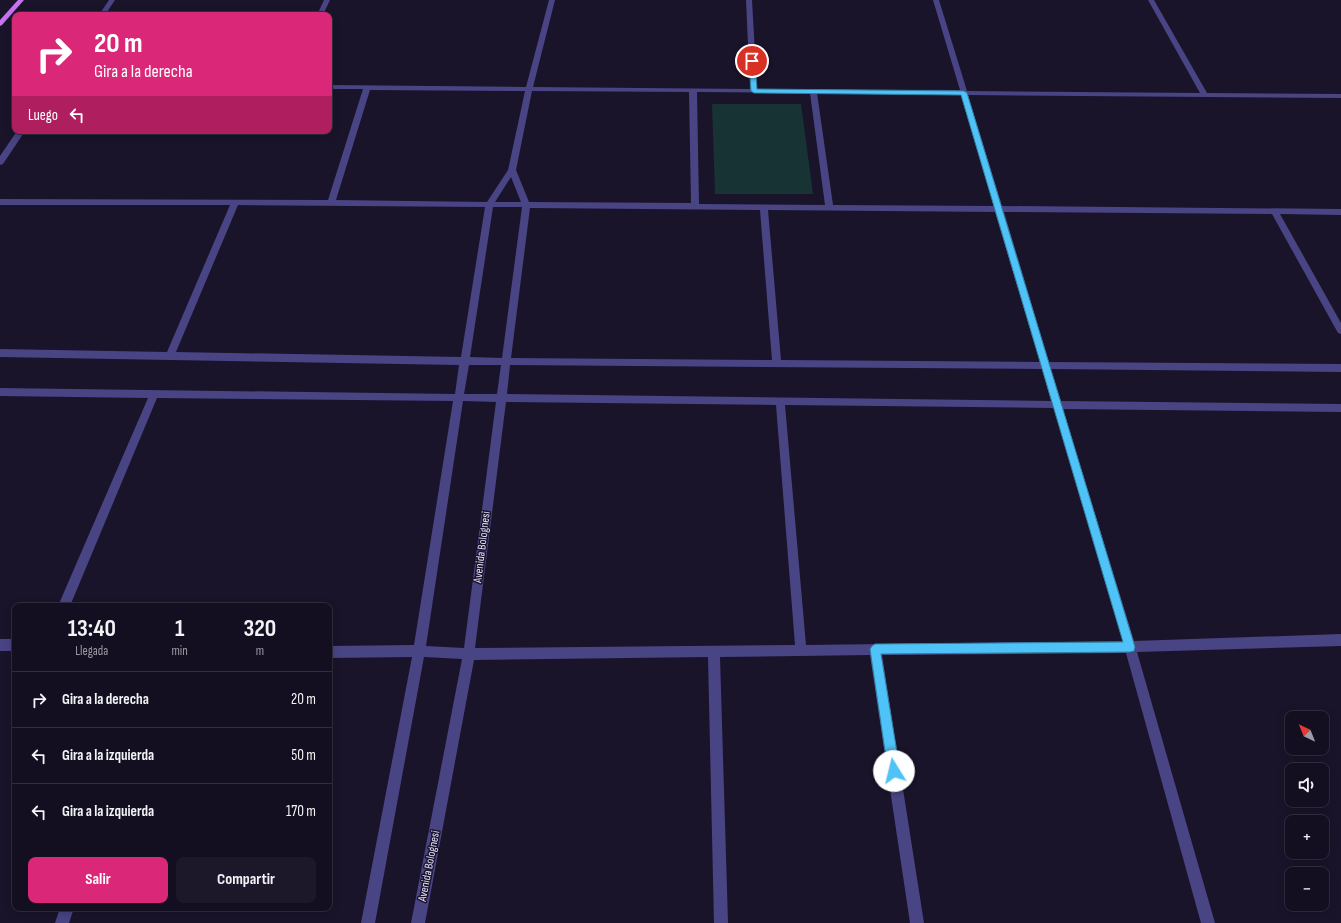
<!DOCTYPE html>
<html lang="es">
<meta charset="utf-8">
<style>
:root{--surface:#130f20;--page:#1c1829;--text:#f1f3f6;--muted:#9d9ca5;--line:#322f3e;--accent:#db2777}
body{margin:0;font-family:"Sofia Sans Condensed",sans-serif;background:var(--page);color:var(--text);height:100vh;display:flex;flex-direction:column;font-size:15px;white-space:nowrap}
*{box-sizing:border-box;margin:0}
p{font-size:13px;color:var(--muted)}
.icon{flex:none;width:22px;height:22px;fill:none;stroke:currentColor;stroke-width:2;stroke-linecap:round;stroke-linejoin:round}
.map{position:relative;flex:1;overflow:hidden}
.drawer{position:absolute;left:12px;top:603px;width:320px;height:308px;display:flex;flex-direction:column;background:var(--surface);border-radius:8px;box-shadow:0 2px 10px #0003,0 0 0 1px var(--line)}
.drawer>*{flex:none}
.banner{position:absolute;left:12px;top:12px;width:320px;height:122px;border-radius:8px;box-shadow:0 2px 10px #0003,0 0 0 1px var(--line);background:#db2777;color:#fff;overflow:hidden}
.needle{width:26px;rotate:317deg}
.buttons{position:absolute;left:1285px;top:711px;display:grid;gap:8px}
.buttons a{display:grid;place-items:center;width:44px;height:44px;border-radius:8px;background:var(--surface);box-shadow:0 2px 10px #0003,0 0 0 1px var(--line);font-size:20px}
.pin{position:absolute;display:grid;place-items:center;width:34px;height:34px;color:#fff;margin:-17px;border:2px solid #fff;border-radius:50%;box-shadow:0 1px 4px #0007}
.me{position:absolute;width:44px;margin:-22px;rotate:351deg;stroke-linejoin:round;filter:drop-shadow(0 0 3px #0008)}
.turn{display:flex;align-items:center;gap:14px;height:84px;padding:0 16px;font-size:18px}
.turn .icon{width:52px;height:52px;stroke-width:2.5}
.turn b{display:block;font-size:28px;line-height:34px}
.then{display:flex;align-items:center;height:38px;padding:0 16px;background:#0003;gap:8px;font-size:15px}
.eta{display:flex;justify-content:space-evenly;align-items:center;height:68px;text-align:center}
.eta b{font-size:24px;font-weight:700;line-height:28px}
.primary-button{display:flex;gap:8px;margin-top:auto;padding:8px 16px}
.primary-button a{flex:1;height:46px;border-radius:8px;background:var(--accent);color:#fff;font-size:16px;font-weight:700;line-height:46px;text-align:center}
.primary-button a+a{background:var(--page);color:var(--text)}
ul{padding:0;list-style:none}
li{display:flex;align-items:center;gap:12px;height:56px;padding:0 16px;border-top:1px solid var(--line)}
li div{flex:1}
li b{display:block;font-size:15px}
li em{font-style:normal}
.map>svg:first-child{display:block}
.green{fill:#183333}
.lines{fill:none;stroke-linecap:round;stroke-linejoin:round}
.minor{fill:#494484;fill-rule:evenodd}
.major{fill:#c772f1;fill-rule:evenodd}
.route{fill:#4fc3f7;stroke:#337fa1}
.labels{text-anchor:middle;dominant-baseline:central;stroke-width:3;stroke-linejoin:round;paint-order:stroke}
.street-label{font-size:12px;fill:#e4e0fc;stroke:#19142a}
</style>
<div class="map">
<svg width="1341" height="923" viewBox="0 0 1341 923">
<rect width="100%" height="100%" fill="#19142a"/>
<!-- green -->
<path class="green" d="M712 104H801L813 194H715Z"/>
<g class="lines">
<!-- minor -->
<path class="minor" d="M109 0H115L105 15H99Z
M324 0H330L323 15H317Z
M549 0H555L533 87 750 89 746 0H752L757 89 960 90 933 0H939L967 91 1200 93 1148 0H1154L1207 93 1341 94V98L968 95 1002 206 1341 209V215L1280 214 1341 323V334L1338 333 1272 214 1004 212 1049 362 1341 364V372L1051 369 1061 401 1341 404V412L1063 409 1134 641 1341 634V646L1137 652 1215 923H1201L1126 653 882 655 924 923H910L870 655 720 657 728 923H714L708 657 474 660 425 923H411L462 659 424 657 375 923H361L412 657 329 658V646L414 645 453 401 157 398 70 606H58L148 398 0 396V388L455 394 459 365 0 357V349L167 352 230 205H0V199L328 200 363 89H329V85L526 87ZM370 90 525 91 508 170 487 202 336 200ZM532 91 689 92 691 203 529 202 516 170ZM697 92 810 93 825 205 699 204ZM817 93 961 95 994 206 833 205ZM511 177 521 202H495ZM238 205 485 207 461 357 176 352ZM493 207H522L502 358 470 357ZM530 208 760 210 772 360 511 358ZM768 210 995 212 1040 362 781 360ZM469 365H501L497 394H464ZM510 365 1042 369 1051 401 507 394ZM463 401 496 402 464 648 426 646ZM506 402 776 405 795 645 475 648ZM785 405 1054 408 1123 641 806 645Z
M17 131H25L3 164 0 165V156Z
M0 639H15V651H0Z
M60 908H74L69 923H55Z"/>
<!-- major -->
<path class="major" d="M18 0H24L2 25 0 26V20Z"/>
</g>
<!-- route -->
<path class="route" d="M752 59 755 61 757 89 964 91 967 93 1135 647 1134 651 1130 652 881 654 900 771 898 775 894 777 890 775 888 771 870 649 872 646 875 644 1123 642 961 95 754 93 751 91 749 61Z"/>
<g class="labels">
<!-- street labels -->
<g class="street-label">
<text transform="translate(482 547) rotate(-83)">Avenida Bolognesi</text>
<text transform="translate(429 866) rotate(-79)">Avenida Bolognesi</text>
</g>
</g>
</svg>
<div class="buttons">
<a><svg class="needle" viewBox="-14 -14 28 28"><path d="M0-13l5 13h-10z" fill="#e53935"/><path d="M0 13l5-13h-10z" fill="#9d9ca5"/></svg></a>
<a><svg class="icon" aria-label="sound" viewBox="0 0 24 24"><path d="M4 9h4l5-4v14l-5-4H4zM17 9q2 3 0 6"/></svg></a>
<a>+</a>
<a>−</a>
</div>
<div class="pin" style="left:752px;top:61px;background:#d93025"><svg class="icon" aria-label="arrive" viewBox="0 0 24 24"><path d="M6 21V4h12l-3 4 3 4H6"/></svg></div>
<svg class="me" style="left:894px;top:771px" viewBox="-20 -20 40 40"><circle r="19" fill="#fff"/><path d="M0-13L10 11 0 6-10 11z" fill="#4fc3f7"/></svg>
<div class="banner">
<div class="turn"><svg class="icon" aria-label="right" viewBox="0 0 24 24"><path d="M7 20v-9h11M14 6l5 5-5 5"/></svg><div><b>20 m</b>Gira a la derecha</div></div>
<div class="then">Luego<svg class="icon" aria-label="left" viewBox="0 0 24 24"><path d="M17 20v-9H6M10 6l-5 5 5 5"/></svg></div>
</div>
<section class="drawer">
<div class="eta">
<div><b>13:40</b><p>Llegada</p></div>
<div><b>1</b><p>min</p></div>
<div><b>320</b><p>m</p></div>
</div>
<ul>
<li><svg class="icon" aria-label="right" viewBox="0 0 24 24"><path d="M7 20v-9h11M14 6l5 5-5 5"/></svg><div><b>Gira a la derecha</b></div><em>20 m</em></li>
<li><svg class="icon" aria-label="left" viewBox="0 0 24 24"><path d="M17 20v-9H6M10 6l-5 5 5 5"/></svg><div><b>Gira a la izquierda</b></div><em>50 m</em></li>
<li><svg class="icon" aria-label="left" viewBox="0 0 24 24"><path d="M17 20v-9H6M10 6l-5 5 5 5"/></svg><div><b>Gira a la izquierda</b></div><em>170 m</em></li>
</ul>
<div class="primary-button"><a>Salir</a><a>Compartir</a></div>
</section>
</div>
